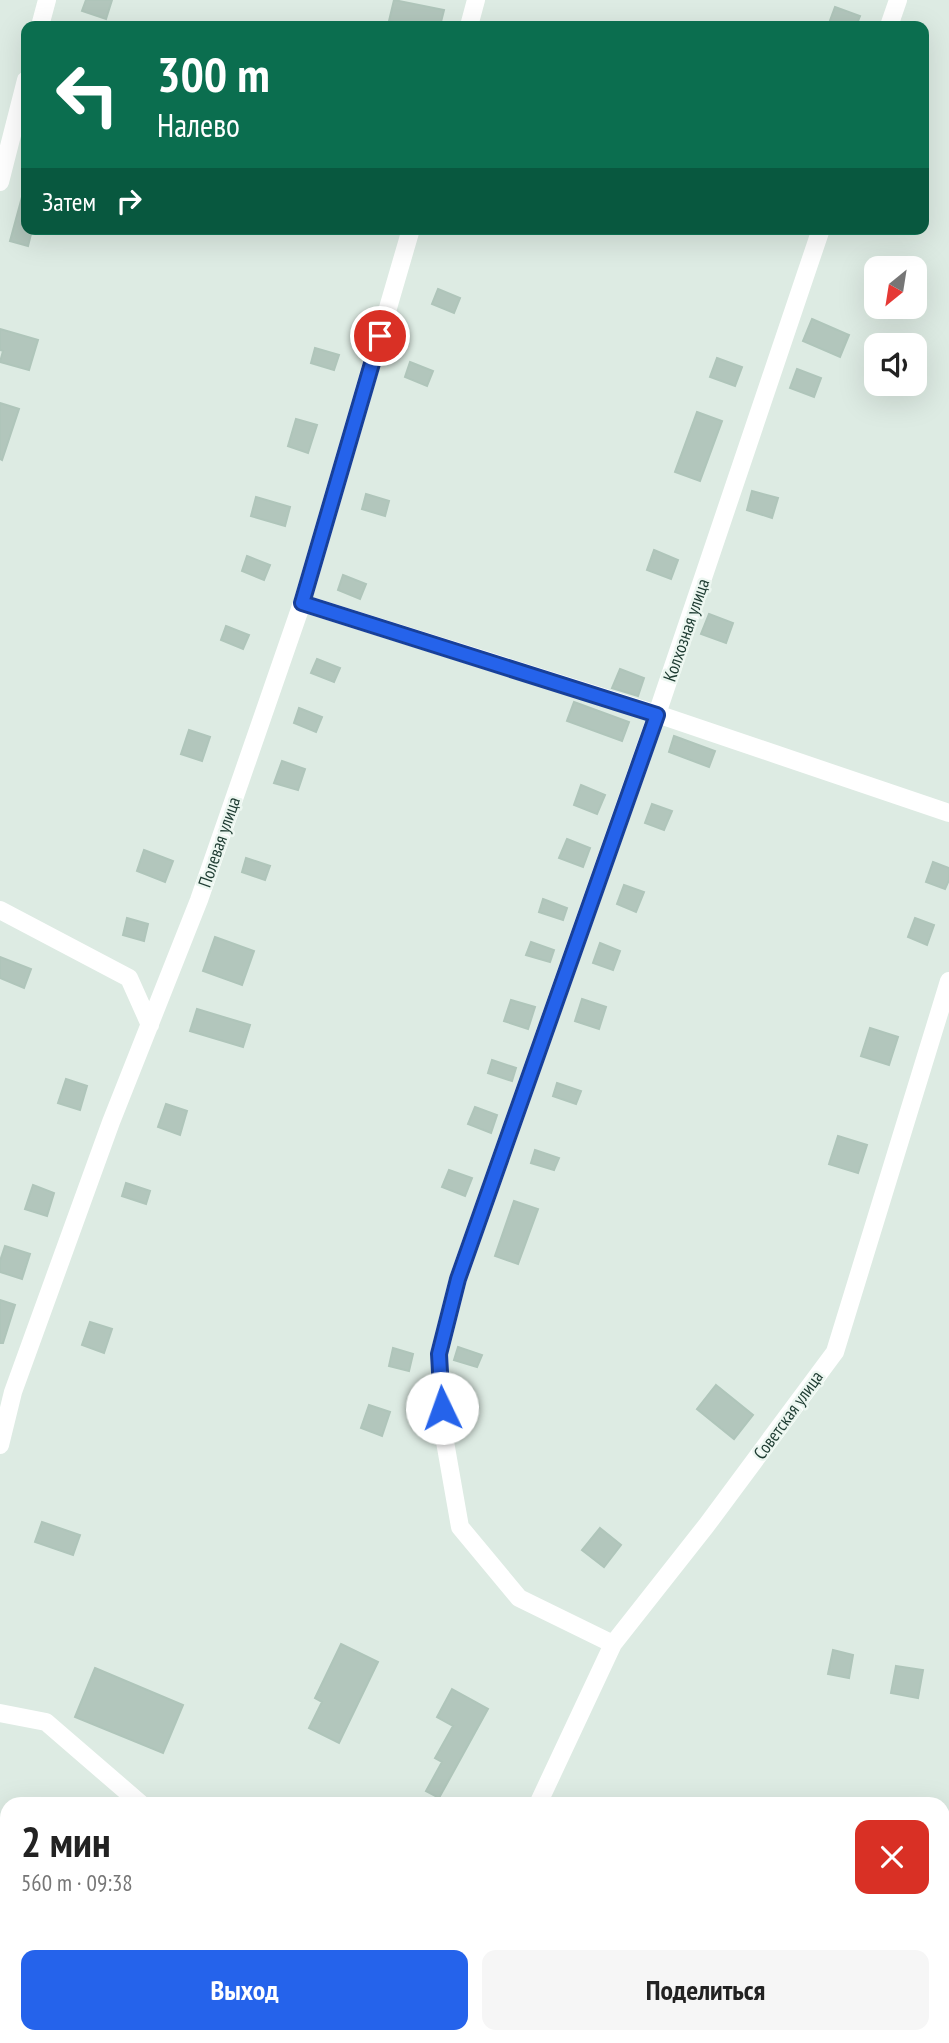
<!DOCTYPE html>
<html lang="ru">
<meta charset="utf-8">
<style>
:root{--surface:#fff;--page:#f6f6f6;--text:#222;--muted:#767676;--accent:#2563eb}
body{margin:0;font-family:"PT Sans Narrow",sans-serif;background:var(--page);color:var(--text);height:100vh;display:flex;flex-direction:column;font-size:26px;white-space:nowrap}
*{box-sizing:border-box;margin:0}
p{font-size:23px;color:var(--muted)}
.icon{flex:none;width:38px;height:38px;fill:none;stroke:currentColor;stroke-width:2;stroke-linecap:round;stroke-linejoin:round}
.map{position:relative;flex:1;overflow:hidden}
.panel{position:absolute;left:0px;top:1797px;width:950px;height:247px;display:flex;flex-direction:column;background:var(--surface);border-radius:21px 21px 0 0;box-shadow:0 7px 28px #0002}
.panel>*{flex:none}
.guide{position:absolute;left:21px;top:21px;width:908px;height:214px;border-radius:14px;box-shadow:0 7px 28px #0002;background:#0b6e4f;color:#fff;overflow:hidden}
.needle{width:46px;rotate:210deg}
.controls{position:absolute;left:864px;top:256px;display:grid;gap:14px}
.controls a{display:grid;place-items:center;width:63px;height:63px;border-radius:14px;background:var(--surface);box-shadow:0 7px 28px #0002;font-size:35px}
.pin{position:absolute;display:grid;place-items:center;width:60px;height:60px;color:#fff;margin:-30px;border:4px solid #fff;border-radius:50%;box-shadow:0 2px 7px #0007}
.me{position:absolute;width:77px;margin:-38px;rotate:357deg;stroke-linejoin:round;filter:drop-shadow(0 0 5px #0008)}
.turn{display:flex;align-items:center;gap:24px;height:147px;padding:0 21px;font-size:32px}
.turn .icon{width:91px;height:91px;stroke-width:2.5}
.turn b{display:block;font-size:49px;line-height:60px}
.then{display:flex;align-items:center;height:66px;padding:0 21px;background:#0003;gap:14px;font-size:26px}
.round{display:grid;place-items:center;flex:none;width:74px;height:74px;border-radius:14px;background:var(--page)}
.head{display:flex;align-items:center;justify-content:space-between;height:119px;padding:0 21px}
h1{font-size:42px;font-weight:800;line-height:52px}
.primary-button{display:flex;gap:14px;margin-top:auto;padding:14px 21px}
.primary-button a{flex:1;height:80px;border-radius:14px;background:var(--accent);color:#fff;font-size:28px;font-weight:800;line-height:80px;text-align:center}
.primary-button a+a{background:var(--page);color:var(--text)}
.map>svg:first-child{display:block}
.green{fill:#b3dfbb}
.building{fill:#b2c6bc;stroke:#afc5ba;stroke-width:2}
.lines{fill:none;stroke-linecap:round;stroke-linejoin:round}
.minor{stroke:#fff;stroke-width:18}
.route-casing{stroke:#184099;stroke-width:18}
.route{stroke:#2563eb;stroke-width:12}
.labels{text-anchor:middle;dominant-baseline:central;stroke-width:5;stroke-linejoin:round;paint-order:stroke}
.street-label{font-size:18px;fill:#1d3b31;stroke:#edf7f1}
</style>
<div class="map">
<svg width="949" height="2043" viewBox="0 0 949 2043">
<rect width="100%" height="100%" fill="#ddebe3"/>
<!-- green -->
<path class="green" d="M0 1831 7 1836V2037H184V2043H0Z"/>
<!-- building -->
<path class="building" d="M86 0H112L106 19 82 11Z
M394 0 444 10 440 26H411L389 21Z
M835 7 860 16 856 26H828Z
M22 197H26V229L32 230 28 246 10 241Z
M438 289 460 298 454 313 432 304Z
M812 319 849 335 840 357 803 341Z
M0 329 38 340 29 370 0 362 3 351 0 350Z
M315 348 339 355 334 370 311 363Z
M717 358 742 367 735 386 710 377Z
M410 362 433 371 427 386 405 377Z
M797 369 821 378 814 397 790 388Z
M0 403 19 409 2 460 0 459Z
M697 412 722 421 700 481 675 472Z
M296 419 317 425 308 453 288 446Z
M752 491 778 498 772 518 747 510Z
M366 494 389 501 385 516 362 509Z
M256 497 290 507 285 526 251 516Z
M654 550 678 560 671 579 647 570Z
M247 556 270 565 264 580 242 571Z
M343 575 366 584 360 599 338 590Z
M709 614 733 623 726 643 701 634Z
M226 626 249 635 243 649 221 640Z
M317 659 340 668 334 682 311 673Z
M620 669 644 678 638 696 612 688Z
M574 702 629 722 622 741 567 721Z
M299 708 322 717 316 732 294 723Z
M189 730 210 737 202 761 181 754Z
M674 736 715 751 709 767 669 752Z
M282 761 305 769 298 790 274 783Z
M581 785 605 795 597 814 574 805Z
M652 804 672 811 664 830 645 823Z
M567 839 590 848 583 867 559 858Z
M144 850 173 861 165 882 137 871Z
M246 858 270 866 265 880 242 872Z
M933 862 949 868V880L945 889 926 882Z
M624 885 644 892 636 912 617 904Z
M543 899 567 908 563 920 539 912Z
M127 918 148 924 144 941 123 935Z
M915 918 934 925 927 945 908 937Z
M215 937 254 951 242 985 203 971Z
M531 942 554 950 550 962 526 955Z
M600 943 620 951 613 970 593 963Z
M0 957 31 969 24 988 0 978Z
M582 999 606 1007 599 1029 575 1021Z
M511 1000 535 1007 528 1029 504 1021Z
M197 1009 250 1025 243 1047 190 1031Z
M870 1028 898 1037 889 1065 861 1056Z
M492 1060 516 1068 512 1081 488 1073Z
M66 1079 87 1086 80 1110 58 1103Z
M557 1083 581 1091 576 1104 553 1096Z
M166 1104 187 1111 180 1135 158 1127Z
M475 1107 497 1115 491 1133 468 1124Z
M838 1136 867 1145 858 1173 829 1164Z
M535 1150 559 1158 554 1170 531 1163Z
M449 1170 472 1178 465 1196 442 1187Z
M126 1183 150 1191 146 1204 122 1196Z
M33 1185 54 1193 47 1216 25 1209Z
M514 1201 538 1209 518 1264 495 1256Z
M5 1246 30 1254 22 1279 0 1272V1261Z
M0 1300 15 1305 3 1343H0Z
M90 1322 112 1329 104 1353 82 1345Z
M458 1347 482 1355 477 1367 454 1360Z
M393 1348 413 1354 409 1371 389 1366Z
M716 1385 753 1415 734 1439 697 1409Z
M369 1405 390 1412 382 1436 361 1428Z
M42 1522 80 1535 73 1555 35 1542Z
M600 1528 621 1545 604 1567 582 1550Z
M341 1644 378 1662 339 1743 309 1728 322 1702 315 1698Z
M833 1650 853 1655 849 1678 828 1674Z
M896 1666 923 1670 918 1698 891 1693Z
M95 1668 183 1705 163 1753 75 1717Z
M452 1689 488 1709 439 1798 426 1791 442 1762 435 1758 453 1726 437 1717Z"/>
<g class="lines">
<!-- minor -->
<path class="minor" d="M40 26 47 0
M469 26 476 0
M889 26 898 0
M0 182 26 80
M302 603 657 714 949 813
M0 910 129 978 150 1025
M0 1445 13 1392 111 1122 199 900 302 603 411 229
M613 1644 519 1598 460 1527 444 1436 439 1354 458 1279 657 714 821 229
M0 1713 46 1722 141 1804
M538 1804 613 1644 706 1526 835 1352 949 981
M364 2043 376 2037
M874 2043 875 2037"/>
</g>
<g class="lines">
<!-- route casing -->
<g class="route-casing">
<path id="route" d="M380 336 302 603 657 715 458 1279 439 1354 442 1408"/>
</g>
<!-- route -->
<use href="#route" class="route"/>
</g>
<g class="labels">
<!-- street labels -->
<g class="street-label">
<text transform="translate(686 630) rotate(-71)">Колхозная улица</text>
<text transform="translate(219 842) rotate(-71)">Полевая улица</text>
<text transform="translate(788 1415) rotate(-54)">Советская улица</text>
</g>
</g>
</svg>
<div class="controls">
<a><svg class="needle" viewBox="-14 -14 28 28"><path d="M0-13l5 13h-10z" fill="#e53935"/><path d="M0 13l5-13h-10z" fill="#767676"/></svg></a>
<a><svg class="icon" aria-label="sound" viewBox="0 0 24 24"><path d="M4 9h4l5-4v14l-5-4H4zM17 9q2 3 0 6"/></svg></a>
</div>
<div class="pin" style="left:380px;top:336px;background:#d93025"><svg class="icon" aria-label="arrive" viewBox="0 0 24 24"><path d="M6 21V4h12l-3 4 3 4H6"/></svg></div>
<svg class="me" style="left:442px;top:1408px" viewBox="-20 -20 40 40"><circle r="19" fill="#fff"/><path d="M0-13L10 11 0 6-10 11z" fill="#2563eb"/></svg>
<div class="guide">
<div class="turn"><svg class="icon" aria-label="left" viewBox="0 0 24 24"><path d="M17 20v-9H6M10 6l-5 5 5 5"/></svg><div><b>300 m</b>Налево</div></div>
<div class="then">Затем<svg class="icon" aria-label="right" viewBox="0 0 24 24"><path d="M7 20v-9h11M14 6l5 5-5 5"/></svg></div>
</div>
<section class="panel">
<div class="head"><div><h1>2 мин</h1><p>560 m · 09:38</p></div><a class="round" style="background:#d93025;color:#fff"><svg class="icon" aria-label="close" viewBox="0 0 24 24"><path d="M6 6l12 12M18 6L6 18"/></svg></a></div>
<div class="primary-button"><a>Выход</a><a>Поделиться</a></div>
</section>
</div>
